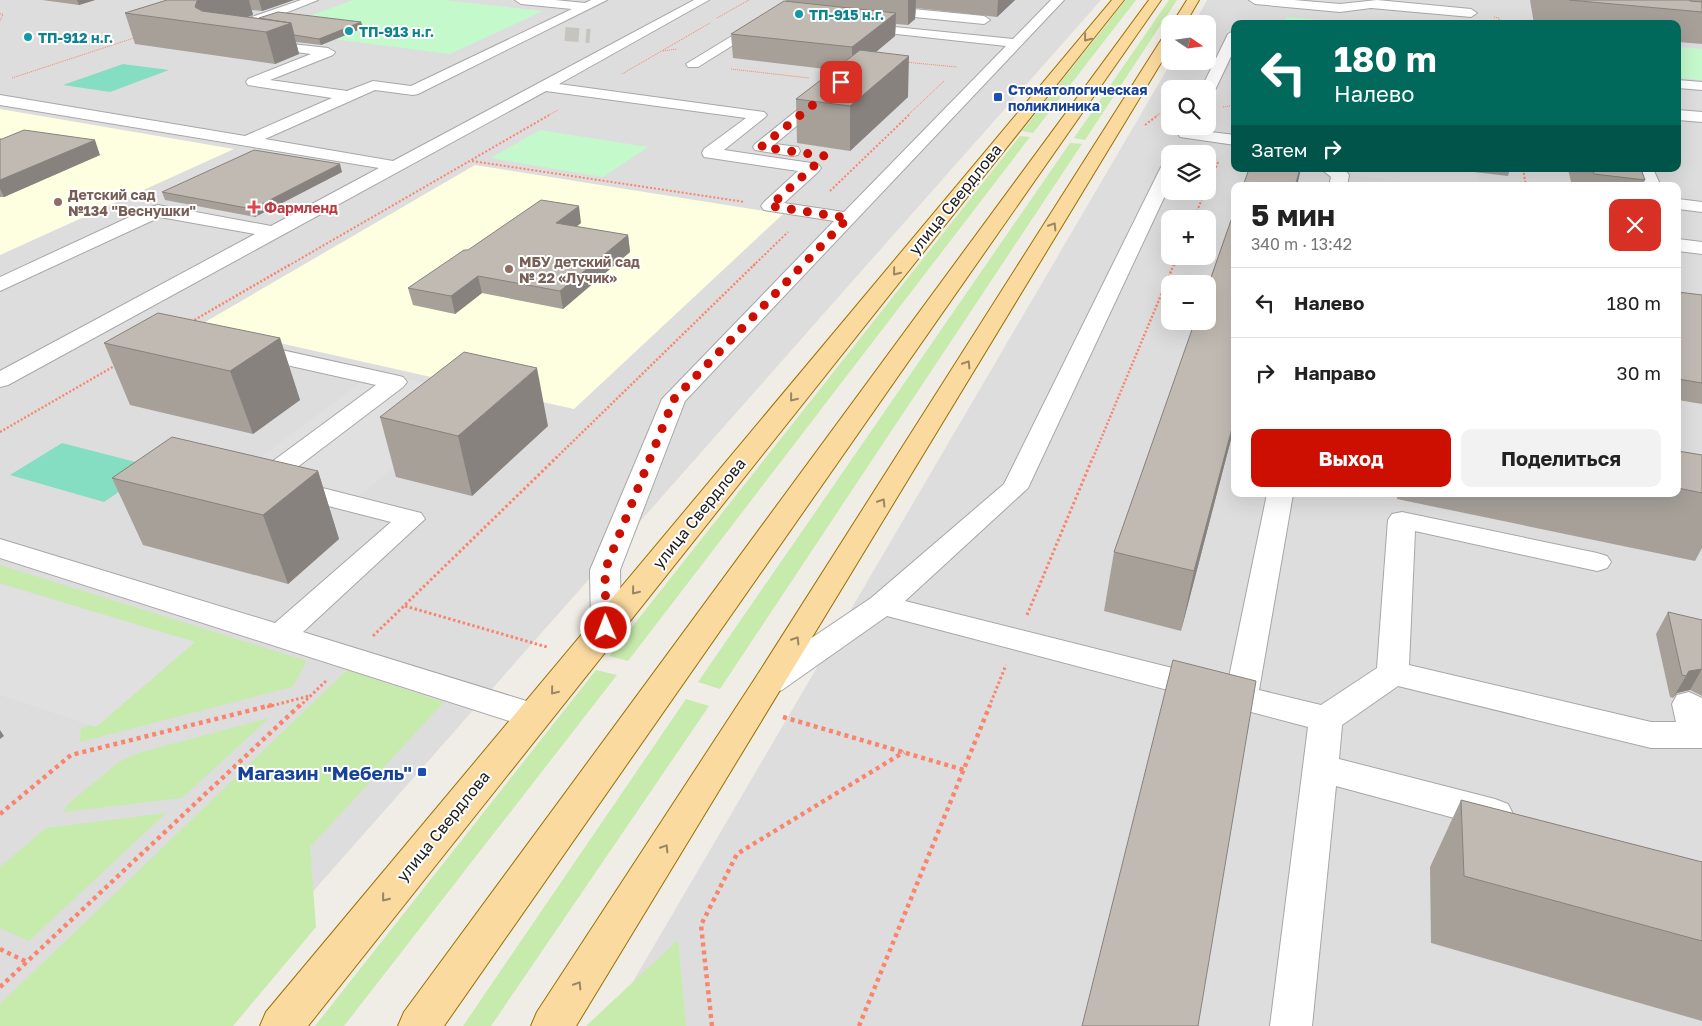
<!DOCTYPE html>
<html lang="ru">
<meta charset="utf-8">
<style>
:root{--surface:#fff;--page:#f2f2f2;--text:#222;--muted:#767676;--line:#e0e0e0;--accent:#cd0f02}
body{margin:0;font-family:"Golos Text",sans-serif;background:var(--page);color:var(--text);height:100vh;display:flex;flex-direction:column;font-size:19px;white-space:nowrap}
*{box-sizing:border-box;margin:0}
p{font-size:16px;color:var(--muted)}
.icon{flex:none;width:28px;height:28px;fill:none;stroke:currentColor;stroke-width:2;stroke-linecap:round;stroke-linejoin:round}
.map{position:relative;flex:1;overflow:hidden}
.drawer{position:absolute;left:1231px;top:182px;width:450px;height:315px;display:flex;flex-direction:column;background:var(--surface);border-radius:10px;box-shadow:0 5px 20px #0002}
.drawer>*{flex:none}
.banner{position:absolute;left:1231px;top:20px;width:450px;height:152px;border-radius:10px;box-shadow:0 5px 20px #0002;background:#00695c;color:#fff;overflow:hidden}
.needle{width:32px;rotate:103deg}
.fabs{position:absolute;left:1161px;top:15px;display:grid;gap:10px}
.fabs a{display:grid;place-items:center;width:55px;height:55px;border-radius:10px;background:var(--surface);box-shadow:0 5px 20px #0002;font-size:25px}
.pin{position:absolute;display:grid;place-items:center;width:42px;height:42px;color:#fff;margin:-21px;border-radius:10px;box-shadow:0 2px 8px #0006}
.me{position:absolute;width:55px;margin:-28px;rotate:359deg;stroke-linejoin:round;filter:drop-shadow(0 0 4px #0008)}
.turn{display:flex;align-items:center;gap:18px;height:105px;padding:0 20px;font-size:22px}
.turn .icon{width:65px;height:65px;stroke-width:2.5}
.turn b{display:block;font-size:35px;line-height:42px}
.then{display:flex;align-items:center;height:48px;padding:0 20px;background:#0003;gap:10px;font-size:19px}
.round{display:grid;place-items:center;flex:none;width:52px;height:52px;border-radius:10px;background:var(--page)}
.headline{display:flex;align-items:center;justify-content:space-between;height:85px;padding:0 20px}
h1{font-size:30px;font-weight:700;line-height:38px}
.primary-button{display:flex;gap:10px;margin-top:auto;padding:10px 20px}
.primary-button a{flex:1;height:58px;border-radius:10px;background:var(--accent);color:#fff;font-size:20px;font-weight:700;line-height:58px;text-align:center}
.primary-button a+a{background:var(--page);color:var(--text)}
ul{padding:0;list-style:none}
li{display:flex;align-items:center;gap:15px;height:70px;padding:0 20px;border-top:1px solid var(--line)}
li div{flex:1}
li b{display:block;font-size:19px}
li em{font-style:normal}
.map>svg:first-child{display:block}
.residential{fill:#dedddd;fill-rule:evenodd}
.education{fill:#fdffe0}
.grass{fill:#c7eaad}
.park{fill:#c4f9cc}
.pitch{fill:#85dec1}
.parking{fill:#e0e0e0}
.lines{fill:none;stroke-linecap:round;stroke-linejoin:round}
.minor-tunnel{stroke:#c6c4be;stroke-width:14;stroke-dasharray:14 7;stroke-linecap:butt}
.minor-casing{stroke:#a7a7a7;stroke-width:2}
.major-casing{stroke:#9a7101;stroke-width:2}
.path-far4{stroke:#f9856e;stroke-width:1;stroke-dasharray:1 1;stroke-linecap:butt}
.path-far3{stroke:#f9856e;stroke-width:2;stroke-dasharray:2 2;stroke-linecap:butt}
.path-far2{stroke:#f9856e;stroke-width:2.5;stroke-dasharray:2 2;stroke-linecap:butt}
.path-far1{stroke:#f9856e;stroke-width:3;stroke-dasharray:2.5 2.5;stroke-linecap:butt}
.path{stroke:#f9856e;stroke-width:4.5;stroke-dasharray:4 4;stroke-linecap:butt}
.minor{fill:#fff;fill-rule:evenodd}
.major{fill:#fbdaa0;fill-rule:evenodd}
.wall{fill:#a6a099}
.shaded-wall{fill:#87827d}
.building{fill:#c1bab2;stroke:#87827d}
.oneway{stroke:#988666}
.route{stroke:#cd0f02;stroke-width:9;stroke-dasharray:0 16.2}
.culture-dot{fill:#0f9aa8;stroke:#fff;stroke-width:2}
.transit-dot{fill:#1a4fb4;stroke:#fff;stroke-width:2}
.education-dot{fill:#8d6e63;stroke:#fff;stroke-width:2}
.health-dot{fill:#e0444e;stroke:#fff;stroke-width:2}
.labels{text-anchor:middle;dominant-baseline:central;stroke-width:4;stroke-linejoin:round;paint-order:stroke}
.far-culture-label{font-size:14px;font-weight:bold;fill:#0d838f;stroke:#fff;text-anchor:start}
.far-transit-label{font-size:14px;font-weight:bold;fill:#164399;stroke:#fff;text-anchor:start}
.far-education-label{font-size:14px;font-weight:bold;fill:#785e54;stroke:#fff;text-anchor:start}
.far-health-label{font-size:14px;font-weight:bold;fill:#be3a42;stroke:#fff;text-anchor:start}
.street-label{font-size:16px;fill:#202020;stroke:#fff}
.near-transit-label{font-size:19px;font-weight:bold;fill:#164399;stroke:#fff;text-anchor:end}
</style>
<div class="map">
<svg width="1702" height="1026" viewBox="0 0 1702 1026">
<rect width="100%" height="100%" fill="#f0ede6"/>
<!-- residential -->
<path class="residential" d="M0 0H1101L194 1026H0Z
M1207 0H1702V1026H607L1172 61H1208V24H1194ZM1235 24H1678V169H1235ZM1170 89H1208V126H1170ZM1170 154H1208V191H1170ZM1235 186H1678V494H1235ZM1170 219H1208V256H1170ZM1170 284H1208V321H1170Z"/>
<!-- education -->
<path class="education" d="M0 109 234 149 0 255Z
M475 165 783 214 574 409 200 325Z"/>
<!-- grass -->
<path class="grass" d="M1126 0H1136L1033 133 1022 131Z
M1169 0H1177L1085 140 1074 138Z
M1020 136 1030 137 628 661 609 656Z
M1070 143 1082 144 720 689 698 682Z
M0 565 307 661 292 687 80 742 81 728 102 722 194 642 0 583Z
M347 670 444 702 310 847 316 927 233 1026H0V1004Z
M596 670 617 675 344 1026H315Z
M686 699 709 706 491 1026H463Z
M269 718 182 798 63 812 69 803 119 762 138 753Z
M166 813 29 941 0 928V867L46 828Z
M678 940 686 1026H586Z"/>
<!-- park -->
<path class="park" d="M353 0H443L543 11 450 54 270 31Z
M1287 17 1361 24H1284Z
M1678 47 1702 49V80L1678 78Z
M540 130 648 147 603 177 491 158Z"/>
<!-- pitch -->
<path class="pitch" d="M123 64 169 70 110 92 63 85Z
M62 443 155 467 104 502 10 475Z"/>
<!-- parking -->
<path class="parking" d="M848 10 982 24 969 36 832 21Z
M1301 169H1433L1477 174 1479 186H1440Z
M375 372 479 395 346 507 232 478Z
M0 584 195 642 96 727 0 695Z"/>
<g class="lines">
<!-- minor-tunnel -->
<path class="minor-tunnel" d="M565 34 590 36"/>
<!-- minor casing -->
<g class="minor-casing">
<path id="minor" d="M301 0H318L250 27H240L239 24 240 21Z
M515 0H555L585 3 591 0H607L418 94 413 95 375 90 265 139 393 161 694 0H709L559 84 764 112 767 115 764 118 724 150 818 164 821 168 818 172 784 203 844 212 1006 46 860 30 855 29 854 26 855 23 1013 39 1051 0H1064L685 401 620 570 621 627 617 634 606 637 595 634 591 627 590 570 662 399 834 221 764 210 761 206 764 202 798 171 704 157 702 153 704 149 746 118 546 91 8 385 0 387V371L255 234 160 217 0 291V277L151 207 158 205 271 226 379 168 0 105V95L245 136 332 98 248 85 246 82 248 79 311 54 260 47 255 46 253 43 255 40 328 48 335 52 333 55 270 80 347 91 373 81 411 86 572 9 521 4Z
M822 0 984 16 990 20 984 24 825 8 819 4Z
M1249 0H1294L1340 4 1377 0 1471 9 1477 13 1471 17 1371 8 1340 12 1255 4Z
M763 17 767 18 769 21 767 24 698 67H688L686 64Z
M1235 30V48L1215 90 1208 94V89H1201L1228 34Z
M1678 80 1702 82V90L1678 88Z
M826 90 831 91 833 94 831 97 775 144 798 147 800 151 798 155 792 156 755 150 753 147 755 144 821 91Z
M1678 110 1702 112V122L1678 120Z
M1186 129 1235 135V145L1180 137 1178 134 1180 131Z
M1170 162V185L1028 488 905 601 1228 682 1267 494H1293L1259 690 1321 705 1377 668 1388 520 1392 514 1402 512 1597 553 1607 556 1611 562 1607 568 1597 571 1415 531 1409 665 1651 722H1676L1672 704 1677 695 1689 692 1702 698V748H1651L1398 686 1342 725 1339 759 1495 799 1508 804 1513 814 1508 824 1495 829 1336 786 1312 1026H1270L1308 727 887 616 782 690 770 694 758 690 754 682 758 674 871 598 1004 484 1161 167 1164 163Z
M1321 169C1331 168 1343 166 1349 175L1347 186H1329L1331 177Z
M1637 169H1653L1661 186H1643Z
M1678 199 1702 202V212L1678 209Z
M1678 239 1702 242V254L1678 251Z
M250 343 395 375 403 377 407 382 403 387 283 478 421 513 425 519 303 632 546 707 551 716 546 725 534 728 522 725 0 558V539L275 623 391 522 254 487 250 481 254 475 376 385 242 355 239 350 242 345Z"/>
</g>
<!-- major casing -->
<g class="major-casing">
<path id="major" d="M1112 0H1124L308 1026H260L266 1012Z
M1149 0H1161L444 1026H398L404 1012Z
M1187 0H1199L1185 24H1172Z
M1170 33V48L576 1026H531L537 1012 758 674 1163 37Z"/>
</g>
<!-- path-far4 -->
<path class="path-far4" d="M0 14H3L0 21
M1494 17 1499 18 1500 24
M717 18 749 0
M663 51 677 49
M905 62 957 67
M731 69 809 78
M622 74 710 23
M12 78 137 37
M1223 107 1235 105
M547 116 558 110
M907 116 944 81
M1156 116 1162 112H1170"/>
<!-- path-far3 -->
<path class="path-far3" d="M1145 125 1158 115
M472 161 745 202
M1523 169 1526 186
M1208 186 1219 160
M830 191 909 115
M1194 219 1205 191
M288 266 549 115
M753 266 788 232
M1174 266 1178 256"/>
<!-- path-far2 -->
<path class="path-far2" d="M191 322 291 264
M0 432 116 365
M556 458 755 264
M1093 458 1174 264"/>
<!-- path-far1 -->
<path class="path-far1" d="M405 606 547 647
M1027 615 1093 457
M373 636 557 457
M267 707 309 696
M299 707 327 680
M989 707 1006 665"/>
<!-- path -->
<path class="path" d="M783 717 964 770
M0 814 71 755 272 705
M0 949 27 962
M0 987 300 705
M712 1026 701 925 737 854 904 752
M859 1026 990 705"/>
<!-- minor -->
<use href="#minor" class="minor"/>
<!-- major -->
<use href="#major" class="major"/>
</g>
<!-- wall -->
<path class="wall" d="M42 0H95L79 5Z
M167 0H294L262 11 252 10 253 15 247 17 259 18 361 22 363 28 321 45 296 42 299 54 275 64 135 44 125 13Z
M786 0H1015L997 17 916 8 915 19 908 25 896 24 895 36 876 52 908 97 850 151 797 143 796 99 834 70 733 58 731 34 786 1Z
M1530 0H1702V44L1678 42V24H1534Z
M0 139 100 155 4 197H0Z
M1449 169H1510L1508 176Z
M1568 169H1641L1645 180 1642 186H1572Z
M342 172 255 217 165 200 162 192Z
M1235 209V424L1181 631 1104 611 1114 552Z
M581 223 576 227 628 235 630 252 563 309 482 293 455 314 413 305 408 288 468 250Z
M1678 292 1702 295V404L1678 400Z
M280 338 300 400 253 434 130 405 104 343Z
M380 417 548 426 472 496 396 477Z
M1678 451 1702 455V548L1695 561 1397 499V494H1678Z
M318 471 339 539 288 584 143 545 112 478Z
M1668 612 1702 620V696L1690 690 1677 693 1673 698 1670 697 1656 634Z
M1461 800 1702 862V1021L1431 943 1430 867Z"/>
<!-- shaded-wall -->
<path class="shaded-wall" d="M77 0H95L79 5Z
M200 0H249L253 15 221 26 195 7 197 1Z
M259 0H294L262 11Z
M908 0H916L915 19 908 25Z
M998 0H1015L997 17Z
M896 13 895 36 852 72V47Z
M361 22 363 28 321 45 319 39Z
M291 23 299 54 275 64 266 32Z
M909 56 908 97 850 151V106Z
M95 140 100 155 4 197 0 189V180Z
M340 164 342 172 255 217 252 209Z
M1300 169H1301L1297 186H1295Z
M579 206 581 223 558 240 556 223Z
M628 235 630 252 563 309 560 291Z
M478 276 482 293 455 314 451 296Z
M280 338 300 400 253 434 230 371Z
M537 368 548 426 472 496 458 436Z
M1235 417V424L1181 631 1194 571Z
M318 471 339 539 288 584 263 515Z
M1702 669 1690 690 1677 693 1673 698 1689 671Z
M0 730 4 736 0 739Z"/>
<!-- building -->
<path class="building" d="M167 0H200L197 1 195 7 202 11 291 23 266 32 125 13Z
M1569 0H1690V1L1702 2V12Z
M784 1 896 13 852 47 731 34Z
M278 12 361 22 319 39 294 35 291 23 259 18Z
M860 50 909 56 850 106 796 99Z
M24 130 95 140 0 180V139H2Z
M254 150 340 164 252 209 162 192Z
M1249 169H1300L1295 186H1243Z
M1592 169H1641L1645 180 1594 174Z
M541 200 579 206 556 223 628 235 560 291 478 276 451 296 408 288 464 250H468Z
M1235 209V417L1194 571 1114 552 1195 321H1208V286Z
M1678 292 1702 295V383L1678 379Z
M158 313 280 338 230 371 104 343Z
M464 352 537 368 458 436 380 417Z
M172 437 318 471 263 515 112 478Z
M1678 451 1702 455V493L1678 488Z
M1668 612 1702 620V669L1689 671 1686 676 1682 675Z
M1173 660 1256 681 1198 1026H1082Z
M1461 800 1702 862V941L1464 876Z"/>
<!-- one-way arrows -->
<defs><path id="oneway-chevron" d="M-2-3.5L2.5 0L-2 3.5" fill="none" stroke-width="1.6" stroke-linecap="round" stroke-linejoin="round" transform="scale(1.25)"/></defs>
<g class="oneway">
<use href="#oneway-chevron" transform="translate(1087 38) rotate(129)"/>
<use href="#oneway-chevron" transform="translate(1053 226) rotate(-58)"/>
<use href="#oneway-chevron" transform="translate(896 272) rotate(129)"/>
<use href="#oneway-chevron" transform="translate(967 364) rotate(-58)"/>
<use href="#oneway-chevron" transform="translate(793 398) rotate(129)"/>
<use href="#oneway-chevron" transform="translate(882 502) rotate(-58)"/>
<use href="#oneway-chevron" transform="translate(635 591) rotate(129)"/>
<use href="#oneway-chevron" transform="translate(796 640) rotate(-58)"/>
<use href="#oneway-chevron" transform="translate(554 691) rotate(129)"/>
<use href="#oneway-chevron" transform="translate(665 848) rotate(-58)"/>
<use href="#oneway-chevron" transform="translate(385 898) rotate(129)"/>
<use href="#oneway-chevron" transform="translate(578 985) rotate(-58)"/>
</g>
<g class="lines">
<!-- route -->
<path class="route" d="M606 628 605 570 674 399 848 218 770 206 825 156 761 147 841 82"/>
</g>
<!-- markers -->
<g class="culture-dot">
<circle cx="799" cy="14" r="5"/>
<circle cx="349" cy="31" r="5"/>
<circle cx="28" cy="37" r="5"/>
</g>
<g class="transit-dot">
<rect x="993" y="92" width="10" height="10" rx="2.5"/>
<rect x="417" y="767" width="10" height="10" rx="2.5"/>
</g>
<g class="education-dot">
<circle cx="58" cy="202" r="5"/>
<circle cx="509" cy="269" r="5"/>
</g>
<path class="health-dot" d="M251.5 199.5h5v5h5v5h-5v5h-5v-5h-5v-5h5z"/>
<g class="labels">
<!-- far-culture labels -->
<g class="far-culture-label">
<text x="809" y="14">ТП-915 н.г.</text>
<text x="359" y="31">ТП-913 н.г.</text>
<text x="38" y="37">ТП-912 н.г.</text>
</g>
<!-- far-transit labels -->
<g class="far-transit-label">
<text x="1008" y="89">Стоматологическая<tspan x="1008" dy="16">поликлиника</tspan></text>
</g>
<!-- far-education labels -->
<g class="far-education-label">
<text x="68" y="194">Детский сад<tspan x="68" dy="16">№134 "Веснушки"</tspan></text>
<text x="519" y="261">МБУ детский сад<tspan x="519" dy="16">№ 22 «Лучик»</tspan></text>
</g>
<!-- far-health labels -->
<g class="far-health-label">
<text x="264" y="207">Фармленд</text>
</g>
<!-- street labels -->
<g class="street-label">
<text transform="translate(955 199) rotate(-51)">улица Свердлова</text>
<text transform="translate(699 513) rotate(-51)">улица Свердлова</text>
<text transform="translate(443 826) rotate(-51)">улица Свердлова</text>
</g>
<!-- near-transit labels -->
<g class="near-transit-label">
<text x="412" y="772">Магазин "Мебель"</text>
</g>
</g>
</svg>
<div class="fabs">
<a><svg class="needle" viewBox="-14 -14 28 28"><path d="M0-13l5 13h-10z" fill="#e53935"/><path d="M0 13l5-13h-10z" fill="#767676"/></svg></a>
<a><svg class="icon" aria-label="search" viewBox="0 0 24 24"><circle cx="10" cy="10" r="6"/><path d="M15 15l6 6"/></svg></a>
<a><svg class="icon" aria-label="layers" viewBox="0 0 24 24"><path d="M12 4l9 5-9 5-9-5zM3 14l9 5 9-5"/></svg></a>
<a>+</a>
<a>−</a>
</div>
<div class="pin" style="left:841px;top:82px;background:#d93025"><svg class="icon" aria-label="arrive" viewBox="0 0 24 24"><path d="M6 21V4h12l-3 4 3 4H6"/></svg></div>
<svg class="me" style="left:606px;top:628px" viewBox="-20 -20 40 40"><circle r="17" fill="#cd0f02" stroke="#fff" stroke-width="3"/><path d="M0-11L8 9 0 5-8 9z" fill="#fff"/></svg>
<div class="banner">
<div class="turn"><svg class="icon" aria-label="left" viewBox="0 0 24 24"><path d="M17 20v-9H6M10 6l-5 5 5 5"/></svg><div><b>180 m</b>Налево</div></div>
<div class="then">Затем<svg class="icon" aria-label="right" viewBox="0 0 24 24"><path d="M7 20v-9h11M14 6l5 5-5 5"/></svg></div>
</div>
<section class="drawer">
<div class="headline"><div><h1>5 мин</h1><p>340 m · 13:42</p></div><a class="round" style="background:#d93025;color:#fff"><svg class="icon" aria-label="close" viewBox="0 0 24 24"><path d="M6 6l12 12M18 6L6 18"/></svg></a></div>
<ul>
<li><svg class="icon" aria-label="left" viewBox="0 0 24 24"><path d="M17 20v-9H6M10 6l-5 5 5 5"/></svg><div><b>Налево</b></div><em>180 m</em></li>
<li><svg class="icon" aria-label="right" viewBox="0 0 24 24"><path d="M7 20v-9h11M14 6l5 5-5 5"/></svg><div><b>Направо</b></div><em>30 m</em></li>
</ul>
<div class="primary-button"><a>Выход</a><a>Поделиться</a></div>
</section>
</div>
